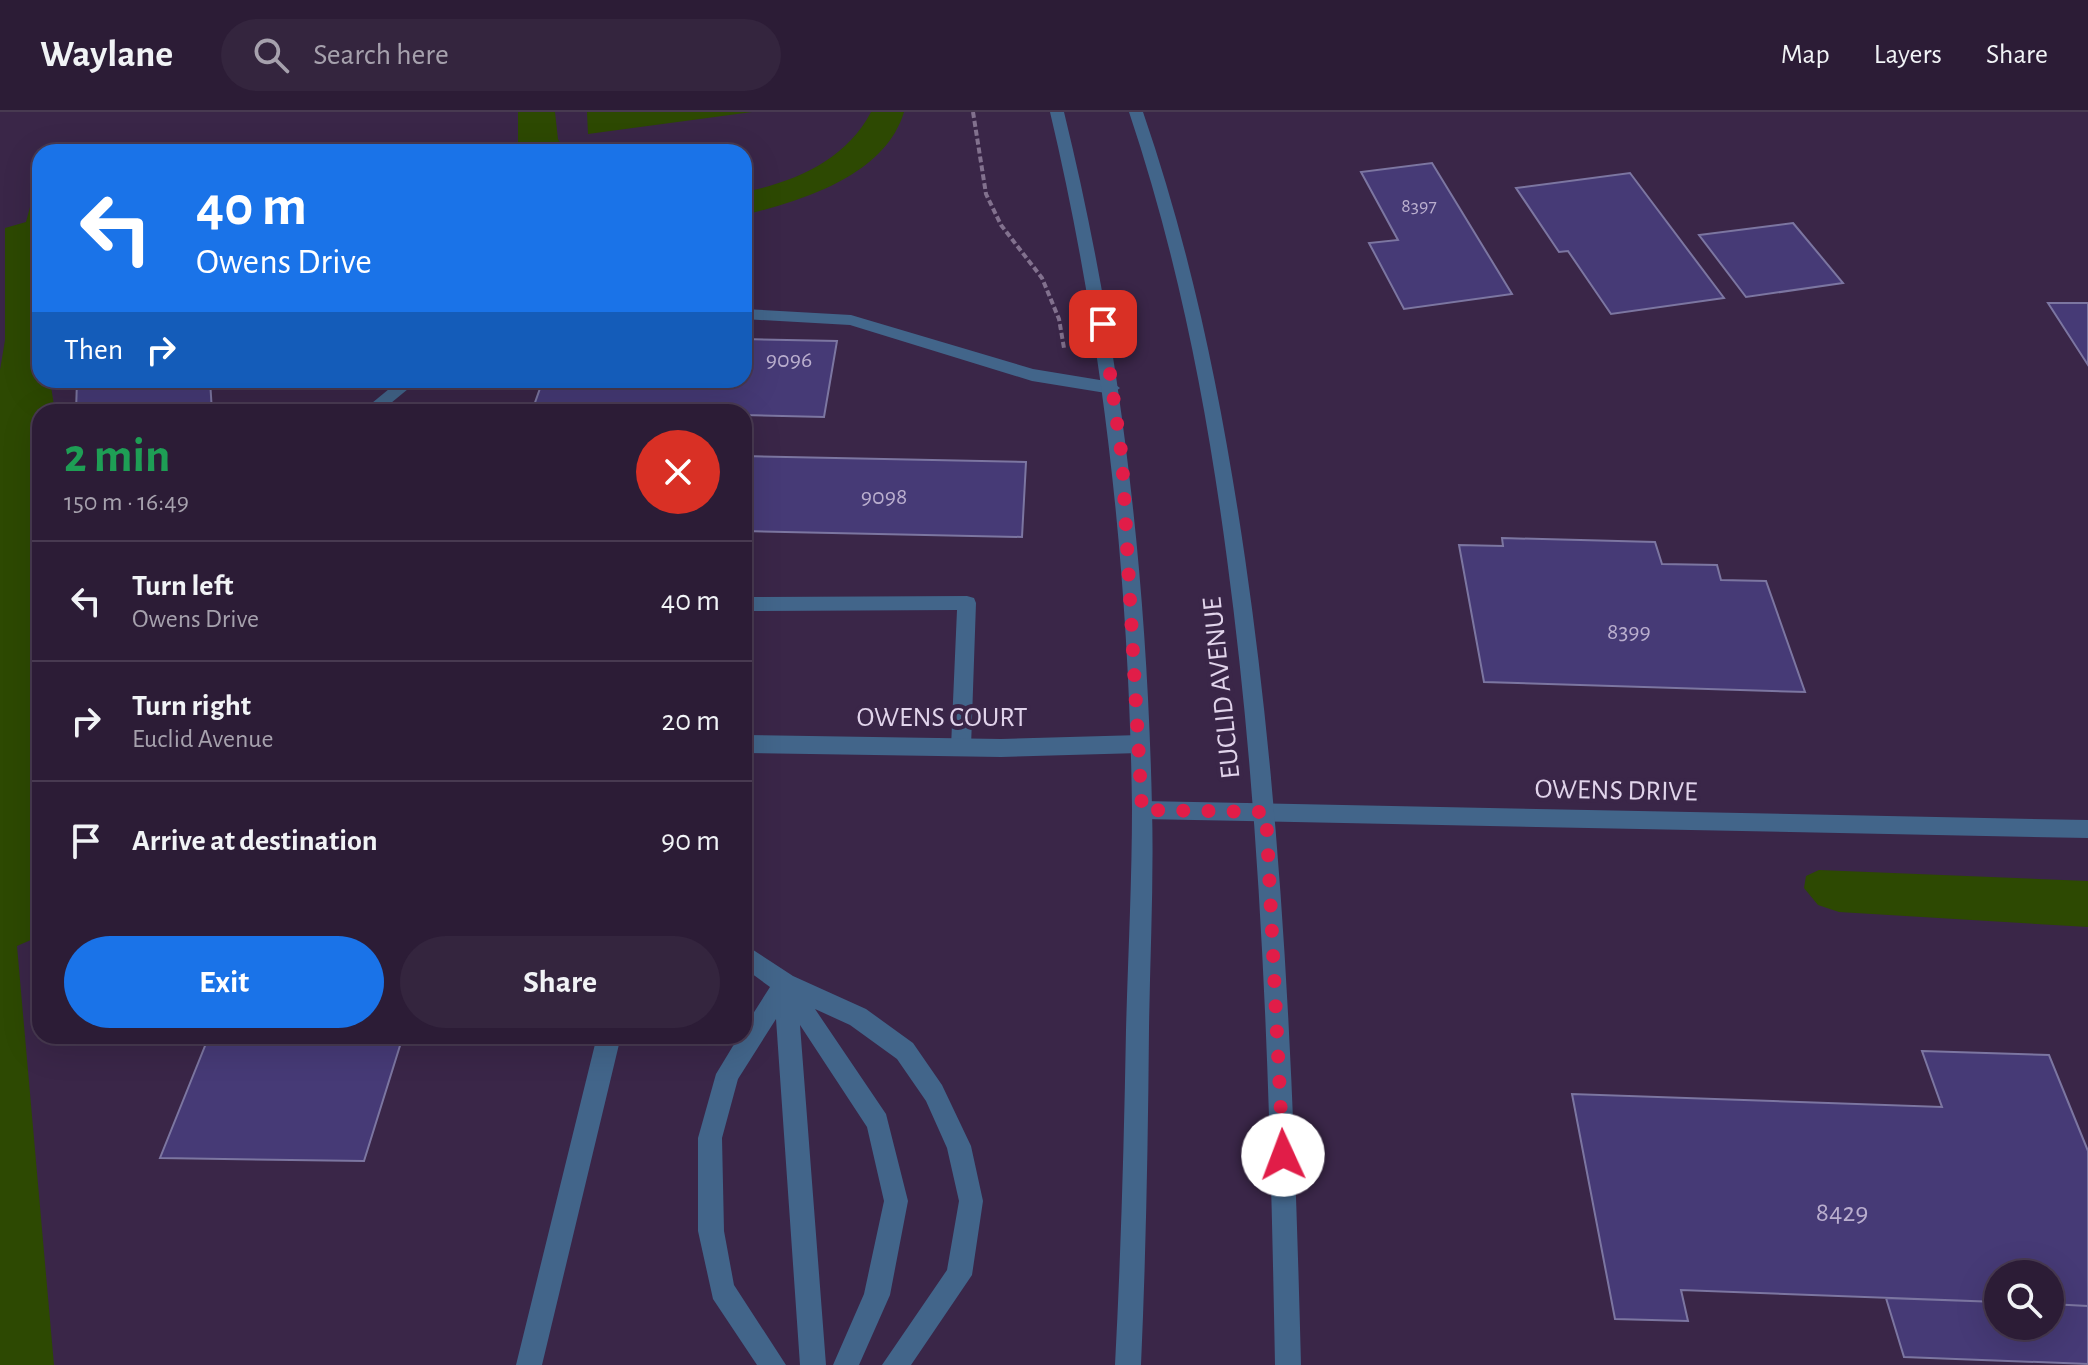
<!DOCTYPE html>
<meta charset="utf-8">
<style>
:root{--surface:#2c1c36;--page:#34253e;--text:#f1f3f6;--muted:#a6a1ad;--line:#483a51;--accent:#1a73e8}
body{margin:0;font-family:"Alegreya Sans",sans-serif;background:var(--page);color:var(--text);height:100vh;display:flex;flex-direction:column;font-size:30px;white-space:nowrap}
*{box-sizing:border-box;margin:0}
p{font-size:26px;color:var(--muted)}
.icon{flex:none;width:44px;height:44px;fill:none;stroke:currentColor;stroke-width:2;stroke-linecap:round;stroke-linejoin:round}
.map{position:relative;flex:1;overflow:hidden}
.panel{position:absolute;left:32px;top:292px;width:720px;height:640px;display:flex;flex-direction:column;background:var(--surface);border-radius:24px;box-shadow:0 8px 32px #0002,0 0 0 2px var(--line)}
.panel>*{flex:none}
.top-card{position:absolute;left:32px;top:32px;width:720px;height:244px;border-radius:24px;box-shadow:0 8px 32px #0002,0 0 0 2px var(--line);background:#1a73e8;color:#fff;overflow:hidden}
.fabs{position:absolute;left:1984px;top:1148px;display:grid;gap:16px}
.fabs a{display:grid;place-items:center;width:80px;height:80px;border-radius:50%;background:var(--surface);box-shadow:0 8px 32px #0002,0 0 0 2px var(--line);font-size:40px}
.pin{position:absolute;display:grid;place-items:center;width:68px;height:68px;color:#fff;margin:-34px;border-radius:16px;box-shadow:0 4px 12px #0006}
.me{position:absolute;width:88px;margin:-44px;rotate:358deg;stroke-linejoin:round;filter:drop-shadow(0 0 6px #0008)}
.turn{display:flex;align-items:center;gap:28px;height:168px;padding:0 32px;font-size:36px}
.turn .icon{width:104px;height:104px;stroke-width:2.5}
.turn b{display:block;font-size:56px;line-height:68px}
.then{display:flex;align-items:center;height:76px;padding:0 32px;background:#0003;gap:16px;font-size:30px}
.round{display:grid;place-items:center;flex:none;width:84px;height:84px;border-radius:42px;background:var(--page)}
.summary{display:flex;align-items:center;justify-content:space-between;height:136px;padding:0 32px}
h1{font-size:48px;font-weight:700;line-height:60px;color:#1e9e55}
.cta{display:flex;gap:16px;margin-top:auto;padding:16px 32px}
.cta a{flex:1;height:92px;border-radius:48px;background:var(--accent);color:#fff;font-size:32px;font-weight:700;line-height:92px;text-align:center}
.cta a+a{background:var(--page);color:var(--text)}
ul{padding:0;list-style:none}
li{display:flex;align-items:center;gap:24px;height:120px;padding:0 32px;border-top:2px solid var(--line)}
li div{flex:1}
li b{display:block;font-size:30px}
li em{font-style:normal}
header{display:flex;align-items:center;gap:48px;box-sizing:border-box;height:112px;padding:0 40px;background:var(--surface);border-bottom:2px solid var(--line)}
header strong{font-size:38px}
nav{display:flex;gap:44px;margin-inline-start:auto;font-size:28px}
.search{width:560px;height:72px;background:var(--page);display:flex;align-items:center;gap:20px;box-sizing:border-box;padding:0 28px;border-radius:44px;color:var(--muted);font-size:30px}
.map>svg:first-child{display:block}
.green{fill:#2d4902}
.building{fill:#463a76;stroke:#7c76a1;stroke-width:2}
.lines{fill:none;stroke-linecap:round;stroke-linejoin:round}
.path{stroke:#82718e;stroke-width:4;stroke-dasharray:6 3;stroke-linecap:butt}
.service{fill:#42658a;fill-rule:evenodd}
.minor{fill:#42658a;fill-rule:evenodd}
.tertiary{fill:#42658a;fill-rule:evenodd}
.route{stroke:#e11d48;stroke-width:14;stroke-dasharray:0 25.2}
.labels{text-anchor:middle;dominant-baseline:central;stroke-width:8;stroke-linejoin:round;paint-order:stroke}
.far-number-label{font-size:20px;fill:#baaece}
.number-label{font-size:24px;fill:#baaece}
.street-label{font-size:28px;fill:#e1d4eb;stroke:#3a2648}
.near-number-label{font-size:28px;fill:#baaece}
</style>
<header>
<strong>Waylane</strong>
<div class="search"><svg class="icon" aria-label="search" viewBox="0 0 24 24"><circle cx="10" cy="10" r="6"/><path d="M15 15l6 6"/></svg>Search here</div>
<nav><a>Map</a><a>Layers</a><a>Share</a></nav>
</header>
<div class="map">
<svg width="2088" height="1253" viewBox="0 0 2088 1253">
<rect width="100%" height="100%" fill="#3a2648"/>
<!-- green -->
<path class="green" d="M518 0H555L558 27 566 40H518Z
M587 0H752L588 22Z
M871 0H904C885 64 801 89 744 103V80C795 70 846 48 871 0Z
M40 94V268H50L55 300H40V824L17 834 54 1253H0V258L5 228V116L26 110 30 95Z
M1819 758 2088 769V815L1839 800 1818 793 1804 776 1806 764Z"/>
<!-- building -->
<path class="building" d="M1432 51 1512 182 1404 197 1369 131 1398 128 1361 60Z
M1630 61 1724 186 1611 202 1568 139 1559 140 1516 76Z
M1793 111 1843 171 1746 185 1699 123Z
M2048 191H2088V253Z
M744 227 837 229 824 305 744 303V300L532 299 543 268H744Z
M77 268H210L212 300H76Z
M744 344 1026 350 1022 425 744 419Z
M1502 426 1655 430 1662 452 1717 453 1721 468 1766 469 1805 580 1484 570 1459 433 1503 434Z
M209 924H403L364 1049 160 1046Z
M1922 939 2049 943 2088 1039V1194L2050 1192V1162H1998V1190L1681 1178 1688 1209 1615 1207 1572 982 1942 995Z
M1886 1186 1998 1190V1214H2050V1192L2088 1194V1252L1904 1245Z"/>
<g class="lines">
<!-- path -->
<path class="path" d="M973 0 986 82 1001 113 1042 166 1059 207 1064 236"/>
<!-- service -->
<path class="service" d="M744 197 851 203 1033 257 1112 270 1120 276 1112 282 1032 269 850 213 744 207Z
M400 268H419L380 300H361Z
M967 484 974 486 976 491 971 635 968 641 961 644 954 641 951 635 957 498 744 499V485Z
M744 832 793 864 866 897 913 931 942 973 971 1034 983 1089 972 1163 911 1253H882L947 1158 959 1089 947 1036 926 989 897 947 850 913 815 897 886 1002 908 1089 890 1183 859 1253H833L864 1182 884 1089 867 1015 800 913 826 1253H800L776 907 738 967 722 1026 724 1119 734 1173 786 1253H757L713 1187 698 1119V1026L716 962 739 924H744V916L770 875 744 856Z
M597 924H621L542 1253H516Z"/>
<!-- minor -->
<path class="minor" d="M744 623 1001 627 1140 623 1147 626 1150 632 1147 638 1140 641 1001 645 744 641Z
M1142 689 2088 708V726L1142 707 1135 705 1132 698 1135 691Z"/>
<!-- tertiary -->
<path class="tertiary" d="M1050 0H1064C1120 228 1147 461 1152 696 1154 770 1150 844 1149 917 1148 1029 1146 1141 1141 1253H1115C1121 1141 1124 1030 1126 918 1128 844 1132 770 1132 696 1129 462 1104 228 1050 0Z
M1129 0H1143C1193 145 1223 294 1245 446 1284 714 1294 983 1301 1253H1275C1270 984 1263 714 1227 447 1207 295 1178 146 1129 0Z"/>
</g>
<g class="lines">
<!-- route -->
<path class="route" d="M1103 212 1122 346 1142 698 1266 700 1283 1043"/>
</g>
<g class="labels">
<!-- far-number labels -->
<g class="far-number-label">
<text x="1419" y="94">8397</text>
</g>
<!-- number labels -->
<g class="number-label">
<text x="789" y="248">9096</text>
<text x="884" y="385">9098</text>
<text x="1629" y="520">8399</text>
</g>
<!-- street labels -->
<g class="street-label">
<text transform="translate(1222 576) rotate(-96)">EUCLID AVENUE</text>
<text x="942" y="606">OWENS COURT</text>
<text transform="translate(1616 679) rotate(1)">OWENS DRIVE</text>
</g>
<!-- near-number labels -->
<g class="near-number-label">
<text x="1842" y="1101">8429</text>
</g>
</g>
</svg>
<div class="fabs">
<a><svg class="icon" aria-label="search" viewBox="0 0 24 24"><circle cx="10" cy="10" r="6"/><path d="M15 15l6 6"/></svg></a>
</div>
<div class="pin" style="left:1103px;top:212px;background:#d93025"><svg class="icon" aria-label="arrive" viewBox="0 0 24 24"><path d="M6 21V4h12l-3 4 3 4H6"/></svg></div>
<svg class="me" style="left:1283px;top:1043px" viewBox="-20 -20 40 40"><circle r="19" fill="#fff"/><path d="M0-13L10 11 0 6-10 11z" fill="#e11d48"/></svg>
<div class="top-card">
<div class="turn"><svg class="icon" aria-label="left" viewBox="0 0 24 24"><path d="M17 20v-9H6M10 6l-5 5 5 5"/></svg><div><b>40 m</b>Owens Drive</div></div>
<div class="then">Then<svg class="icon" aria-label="right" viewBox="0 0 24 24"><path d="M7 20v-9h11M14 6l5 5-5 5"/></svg></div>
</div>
<section class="panel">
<div class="summary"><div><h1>2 min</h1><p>150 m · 16:49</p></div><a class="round" style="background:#d93025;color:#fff"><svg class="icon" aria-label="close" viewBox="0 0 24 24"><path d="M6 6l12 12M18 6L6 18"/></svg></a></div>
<ul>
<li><svg class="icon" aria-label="left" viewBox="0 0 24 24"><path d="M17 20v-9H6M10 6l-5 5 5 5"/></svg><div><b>Turn left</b><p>Owens Drive</p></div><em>40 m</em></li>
<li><svg class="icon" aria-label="right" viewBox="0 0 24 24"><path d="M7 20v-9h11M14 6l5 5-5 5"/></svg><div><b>Turn right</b><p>Euclid Avenue</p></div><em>20 m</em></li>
<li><svg class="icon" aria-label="arrive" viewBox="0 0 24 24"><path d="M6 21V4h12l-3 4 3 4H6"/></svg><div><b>Arrive at destination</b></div><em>90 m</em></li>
</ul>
<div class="cta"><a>Exit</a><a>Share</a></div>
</section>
</div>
